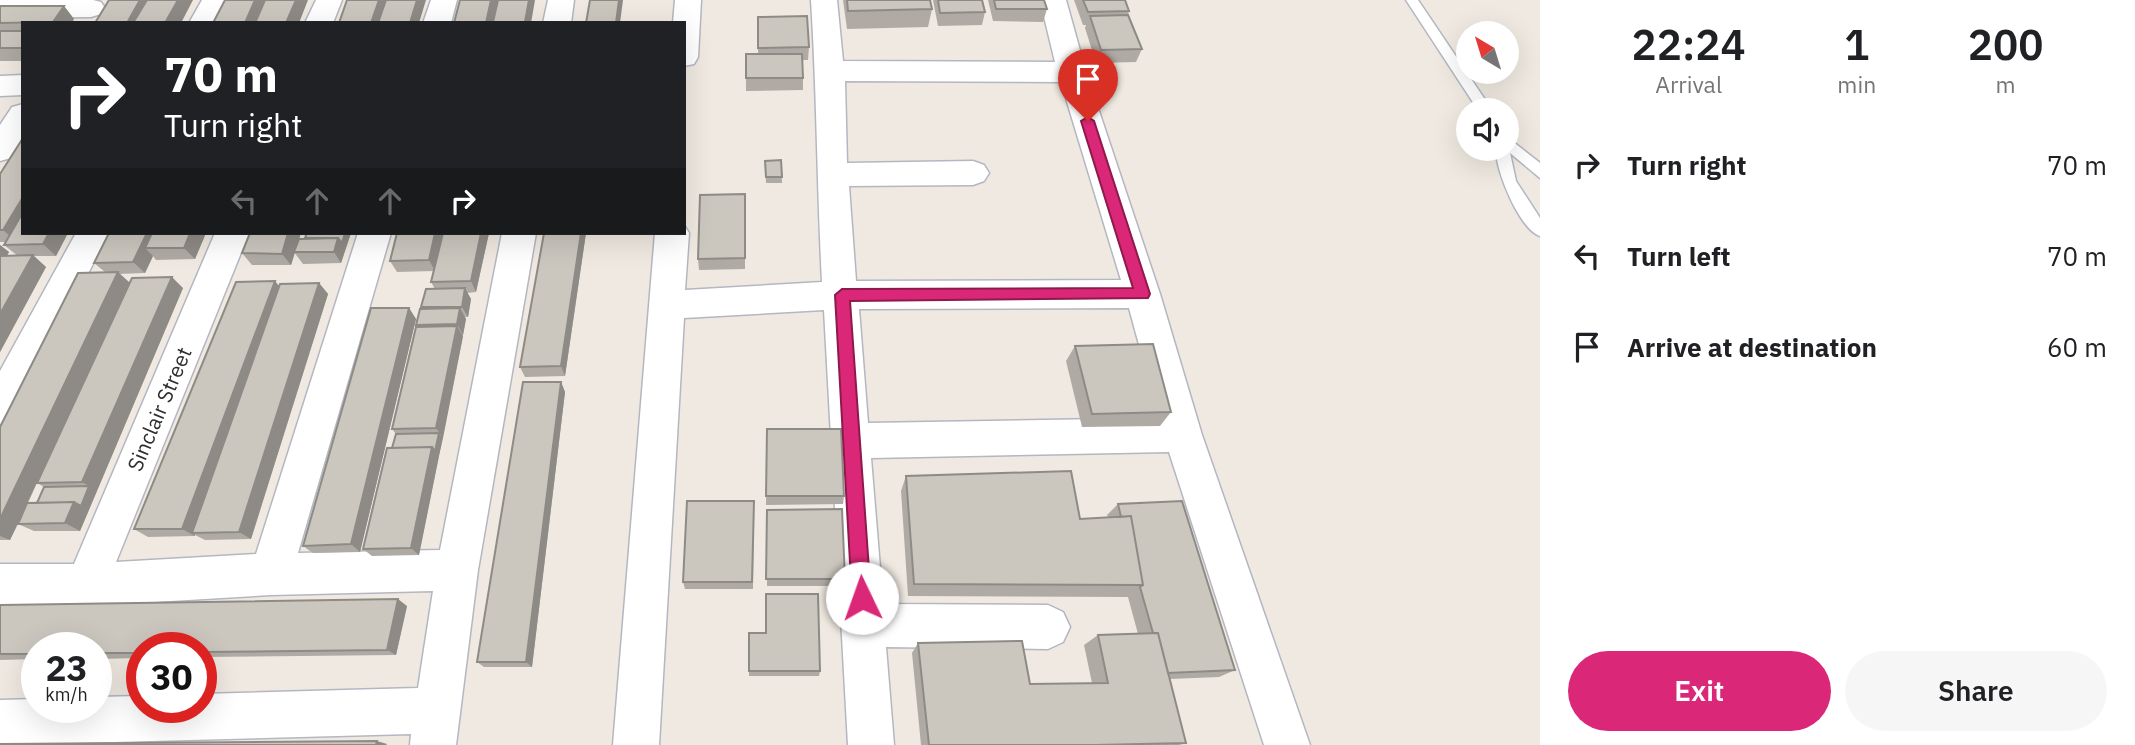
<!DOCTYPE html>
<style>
:root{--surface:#fff;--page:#f6f6f6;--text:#202124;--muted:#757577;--accent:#db2777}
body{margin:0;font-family:"IBM Plex Sans",sans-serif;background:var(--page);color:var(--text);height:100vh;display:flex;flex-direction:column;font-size:26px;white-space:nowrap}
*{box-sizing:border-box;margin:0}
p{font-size:23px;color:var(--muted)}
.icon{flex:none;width:38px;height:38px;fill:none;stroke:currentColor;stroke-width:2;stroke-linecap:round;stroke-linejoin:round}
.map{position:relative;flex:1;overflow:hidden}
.drawer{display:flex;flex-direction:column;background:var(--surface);width:595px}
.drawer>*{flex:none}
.guide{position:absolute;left:21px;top:21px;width:665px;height:214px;border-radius:0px;box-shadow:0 7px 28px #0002;background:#202124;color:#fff;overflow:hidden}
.needle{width:46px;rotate:322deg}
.tools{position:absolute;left:1456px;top:21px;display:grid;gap:14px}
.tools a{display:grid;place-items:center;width:63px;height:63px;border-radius:50%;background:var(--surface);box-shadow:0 7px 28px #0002;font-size:35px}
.speed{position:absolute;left:21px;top:632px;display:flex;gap:14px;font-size:35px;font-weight:700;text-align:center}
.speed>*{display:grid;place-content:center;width:91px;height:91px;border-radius:50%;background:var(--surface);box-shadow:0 7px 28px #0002;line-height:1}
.speed small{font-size:18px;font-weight:400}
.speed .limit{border:10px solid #d22;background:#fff;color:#111}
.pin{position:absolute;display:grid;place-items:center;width:60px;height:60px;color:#fff;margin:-72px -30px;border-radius:50% 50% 50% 0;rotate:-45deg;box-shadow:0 0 7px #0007}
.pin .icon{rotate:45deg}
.me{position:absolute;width:77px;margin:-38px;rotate:357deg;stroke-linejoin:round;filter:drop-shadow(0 0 5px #0008)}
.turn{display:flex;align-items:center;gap:24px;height:147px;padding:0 28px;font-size:32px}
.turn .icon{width:91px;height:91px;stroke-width:2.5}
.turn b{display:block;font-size:49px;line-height:60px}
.lanes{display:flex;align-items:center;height:66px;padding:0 28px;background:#0003;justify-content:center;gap:35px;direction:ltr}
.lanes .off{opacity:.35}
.eta{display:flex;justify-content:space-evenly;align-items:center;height:119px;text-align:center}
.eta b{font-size:42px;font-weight:600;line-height:49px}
.primary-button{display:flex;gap:14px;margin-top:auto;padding:14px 28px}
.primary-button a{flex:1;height:80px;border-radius:42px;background:var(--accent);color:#fff;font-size:28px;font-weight:600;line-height:80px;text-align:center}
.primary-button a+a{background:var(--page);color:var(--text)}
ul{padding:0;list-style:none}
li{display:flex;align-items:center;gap:21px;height:91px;padding:0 28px}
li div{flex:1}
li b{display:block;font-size:26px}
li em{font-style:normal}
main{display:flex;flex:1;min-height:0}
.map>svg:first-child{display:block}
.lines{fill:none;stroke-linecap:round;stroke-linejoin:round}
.lane-casing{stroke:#b4b7c1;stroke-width:3}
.street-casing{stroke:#b4b7c1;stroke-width:3}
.lane{fill:#fff;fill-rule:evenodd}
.street{fill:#fff;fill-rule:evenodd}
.wall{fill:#afaba4;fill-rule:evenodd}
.shaded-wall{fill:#8e8b86}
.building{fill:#cbc7bf;stroke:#8e8b86;stroke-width:2}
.route{fill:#db2777;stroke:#8e194d;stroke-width:2}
.labels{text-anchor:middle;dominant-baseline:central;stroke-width:5;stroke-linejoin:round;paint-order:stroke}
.street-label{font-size:21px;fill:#2e2e2e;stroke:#fff}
</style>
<main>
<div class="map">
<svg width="1540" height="745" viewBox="0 0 1540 745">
<rect width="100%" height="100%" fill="#efe9e1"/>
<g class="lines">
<!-- lane casing -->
<g class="lane-casing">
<path id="lane" d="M1406 0H1418L1492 110H1478Z
M1507 137 1540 163V178L1510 153 1516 181 1540 218V236C1520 230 1495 170 1496 149H1507Z"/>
</g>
<!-- street casing -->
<g class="street-casing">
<path id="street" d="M0 0H93L101 2 105 8 101 14 91 17 0 18Z
M202 0H228L217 23H189Z
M316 0H342L333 23H305Z
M431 0H457L451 23H423Z
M548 0H574L571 23H543Z
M675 0H701L698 57 694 64 684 66V23H673Z
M811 0H837L843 61 1055 62 1040 0H1066L1086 72 1160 294 1202 435 1310 745H1264L1169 452 871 458 883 604 1048 605 1063 612 1070 627 1063 642 1048 649 886 647 894 745H848L824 310 684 318 659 745H613L655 233H684V225L689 233 685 290 822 282C817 188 817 94 811 0ZM845 81 1061 82 1121 280 856 281 849 186 973 185 984 181 989 173 984 165 973 161 847 163ZM1129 308 1159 418 868 423 859 309Z
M23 75V95L0 96V76Z
M23 104V139L11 158 0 161V125L12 107Z
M76 233H109L13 419 0 424V371Z
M215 233H249L116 562 256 554 358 233H391L298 553 440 550 502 233H536L478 570 456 745H410L411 734 0 745V700L37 699V707H96V697L142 696V707H201V694L418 688 433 591 271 595 86 606H0V564H74Z"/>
</g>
<!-- lane -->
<use href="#lane" class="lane"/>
<!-- street -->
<use href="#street" class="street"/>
</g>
<!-- wall -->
<path class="wall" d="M843 0H930L932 9 928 27 847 29Z
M933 0H982L985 12 982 25 938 26Z
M988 0H1044L1047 9 1043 22 993 21Z
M1074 0H1125L1129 11 1128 15 1142 49 1136 62 1096 63 1085 28 1086 25H1083Z
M0 6H64L74 19 23 23V61H0Z
M758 17 809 47 808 60H803V90L746 91V54H758Z
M781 160 782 183H766L765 161Z
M0 174 23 233H68L56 256H33L46 267 0 352V245L9 252 7 256H18L4 245 6 242H0Z
M745 206V269L699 270 698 259Z
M109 233H206L195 259 156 260 153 256 145 273 119 274 130 283 183 288 80 531H34L18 524 10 540H0V427L105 272 94 263ZM37 483 44 487 37 503H28Z
M250 233H301L291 265H252L242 253Z
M351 233 341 263 303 264 294 252Z
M489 233 476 292 467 293 471 299 468 317H465L466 319 463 335H462L463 336 419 555 372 556 363 549 392 448 396 434 392 429 417 327 416 325 422 309 421 307 435 289 431 282 434 271 397 272 390 261Z
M544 233H586L565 376 525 377 520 367Z
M275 281 279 286 319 283 328 294 251 539 205 540 195 535V536L148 537 134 529Z
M409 308 416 319 360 552 313 553 303 546Z
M1075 346 1171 412 1160 426 1082 427 1066 361Z
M561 382 565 392 532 667H484L477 662Z
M767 429 844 496 843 504 766 505Z
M906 476 1080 519 1108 517 1107 515 1118 504 1235 670 1219 677 1170 679 1186 743 1179 745H921L912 653 918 643 1030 684 1092 683 1084 645 1098 635 1138 634 1128 597 908 596 901 491Z
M754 509 753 589H685L683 582Z
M767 510 845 579 843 586H767Z
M0 605 407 606 396 655 201 657V648H142V658L96 659V648H37V659L0 660Z
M766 633 820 671 819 676H749V671Z"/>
<!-- shaded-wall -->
<path class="shaded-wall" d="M140 0H157L144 23H127Z
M178 0H193L181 23H165Z
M255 0H269L258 23H245Z
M296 0H308L299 23H286Z
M379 0H389L381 23H371Z
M417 0H426L419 23H410Z
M491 0H498L493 23H486Z
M529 0H535L531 23H525Z
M619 0H623L620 23H616Z
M64 6 74 19 72 23 53 22Z
M23 197V231L17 242 3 230Z
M49 233H68L56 256 43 244Z
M147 233H163L145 248 153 256 145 273 133 262Z
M190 233H206L195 259 184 248Z
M288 233H301L291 265 282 254Z
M345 233H351L341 263 334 252 338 238Z
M435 233H444L435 271 429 260Z
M481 233H489L476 292 471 281Z
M581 233H586L565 376 561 366Z
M0 245 9 252 0 267Z
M33 255 46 267 0 352V314Z
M118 272 130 283 10 540 0 536V519Z
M172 277 183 288 80 531 65 523 74 502 89 486 82 482Z
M275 281 284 293 192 533 195 535V536L182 529Z
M319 283 328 294 251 539 239 532Z
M465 288 471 299 468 317 462 307Z
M409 308 416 319 360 552 351 544Z
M460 308 466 319 463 335 457 324Z
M457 326 463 336 443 438 436 428Z
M561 382 565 392 532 667 526 662Z
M439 433 443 438 439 456 435 451Z
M432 447 439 456 419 555 411 548Z
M398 599 407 606 396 655 387 650Z
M377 741 387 744 386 745H376Z"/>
<!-- building -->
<path class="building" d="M109 0H140L127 23H95Z
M147 0H178L165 23H133Z
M225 0H255L245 23H213Z
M265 0H296L286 23H255Z
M347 0H379L371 23H339Z
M386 0H417L410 23H378Z
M460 0H491L486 23H454Z
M498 0H529L525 22H493Z
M590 0H619L616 23H586Z
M847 0H930L932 9 848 11Z
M938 0H982L985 12 940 13Z
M994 0H1044L1047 9H996Z
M1083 0H1125L1129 11 1088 12Z
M0 6H64L53 22 0 23Z
M1128 15 1142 49 1101 50 1090 16Z
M807 16 809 47 758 48V17Z
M0 31H23V48H0Z
M746 54H802L803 78H746Z
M23 138V197L3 230H0V174Z
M781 160 782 177H766L765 161Z
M745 194V258L698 259 700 195Z
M23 212V233H49L43 244 4 245Z
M109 233H147L133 262 94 263Z
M152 233H190L184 248H145Z
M250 233H288L282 254 242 253Z
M307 233H345L342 243 338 238H305Z
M397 233H435L429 260 390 261Z
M443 233H481L471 281 431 282Z
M544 233H581L561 366 520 367Z
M338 238 334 252H294L299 239Z
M33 255 0 314V256Z
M118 272 0 519V427L78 273Z
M172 277 82 482 37 483 132 278Z
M275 281 182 529H134L236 282Z
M319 283 239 532 192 533 280 284Z
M465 288 462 307H421L426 289Z
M371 308H409L351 544 303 546Z
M460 308 457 324 416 325 420 309Z
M457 326 436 428 392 429 416 327Z
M1153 344 1171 412 1092 414 1075 346Z
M523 382H561L526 662H477Z
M767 429H841L844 496H766Z
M439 433 435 451 432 447 392 448 396 434Z
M432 447 411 548 363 549 387 448Z
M1071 471 1080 519 1131 516 1143 585 914 584 906 476Z
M89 486 81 506 74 502 37 503 44 487Z
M687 501H754L752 582H683Z
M1182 501 1235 670 1168 673 1158 633H1153L1140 587 1143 585 1131 516 1121 517 1118 504Z
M74 502 65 523 18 524 27 503Z
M842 509 845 579H766L767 510Z
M766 594H818L820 671H749V633H766Z
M398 599 387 650 201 652V648H142V653H96V648H37V654H0V605Z
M1158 633 1186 743 1095 745H929L918 643 1022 641 1030 684 1108 683 1098 635Z
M377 741 376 745H0V744Z"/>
<!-- route -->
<path class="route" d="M1088 117 1094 121 1150 294 1148 298 850 301 871 598 868 605 862 608 855 605 852 598 835 295 842 289 1133 288 1081 121Z"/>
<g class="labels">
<!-- street labels -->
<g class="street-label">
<text transform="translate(159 409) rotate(-67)">Sinclair Street</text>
</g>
</g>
</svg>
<div class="tools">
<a><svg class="needle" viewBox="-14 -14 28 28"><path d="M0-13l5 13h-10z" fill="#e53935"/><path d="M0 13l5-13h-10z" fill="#757577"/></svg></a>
<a><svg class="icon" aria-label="sound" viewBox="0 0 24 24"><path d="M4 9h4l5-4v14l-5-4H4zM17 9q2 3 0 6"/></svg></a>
</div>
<div class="speed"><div>23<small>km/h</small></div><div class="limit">30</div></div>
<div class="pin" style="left:1088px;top:121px;background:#d93025"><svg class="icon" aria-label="arrive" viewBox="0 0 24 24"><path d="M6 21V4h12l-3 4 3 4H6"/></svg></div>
<svg class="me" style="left:862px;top:598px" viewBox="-20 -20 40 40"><circle r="19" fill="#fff"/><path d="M0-13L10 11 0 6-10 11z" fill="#db2777"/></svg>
<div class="guide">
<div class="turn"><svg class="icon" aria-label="right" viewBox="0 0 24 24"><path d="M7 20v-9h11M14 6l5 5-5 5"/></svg><div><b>70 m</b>Turn right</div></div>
<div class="lanes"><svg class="icon off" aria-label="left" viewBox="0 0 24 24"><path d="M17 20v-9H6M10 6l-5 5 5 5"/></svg><svg class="icon off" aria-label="ahead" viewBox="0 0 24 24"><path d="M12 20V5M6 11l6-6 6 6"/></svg><svg class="icon off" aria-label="ahead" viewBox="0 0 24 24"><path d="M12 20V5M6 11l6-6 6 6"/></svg><svg class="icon" aria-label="right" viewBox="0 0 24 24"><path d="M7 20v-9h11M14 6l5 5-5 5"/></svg></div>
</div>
</div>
<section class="drawer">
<div class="eta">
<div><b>22:24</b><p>Arrival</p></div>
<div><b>1</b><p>min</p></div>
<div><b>200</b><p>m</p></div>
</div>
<ul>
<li><svg class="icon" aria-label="right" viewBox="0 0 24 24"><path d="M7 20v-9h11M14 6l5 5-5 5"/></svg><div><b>Turn right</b></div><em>70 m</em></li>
<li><svg class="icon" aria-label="left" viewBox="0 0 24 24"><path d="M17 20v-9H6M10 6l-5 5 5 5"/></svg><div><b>Turn left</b></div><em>70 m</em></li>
<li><svg class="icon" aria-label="arrive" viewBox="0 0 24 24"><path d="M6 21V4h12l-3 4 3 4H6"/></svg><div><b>Arrive at destination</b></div><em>60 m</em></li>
</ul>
<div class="primary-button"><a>Exit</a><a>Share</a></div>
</section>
</main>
